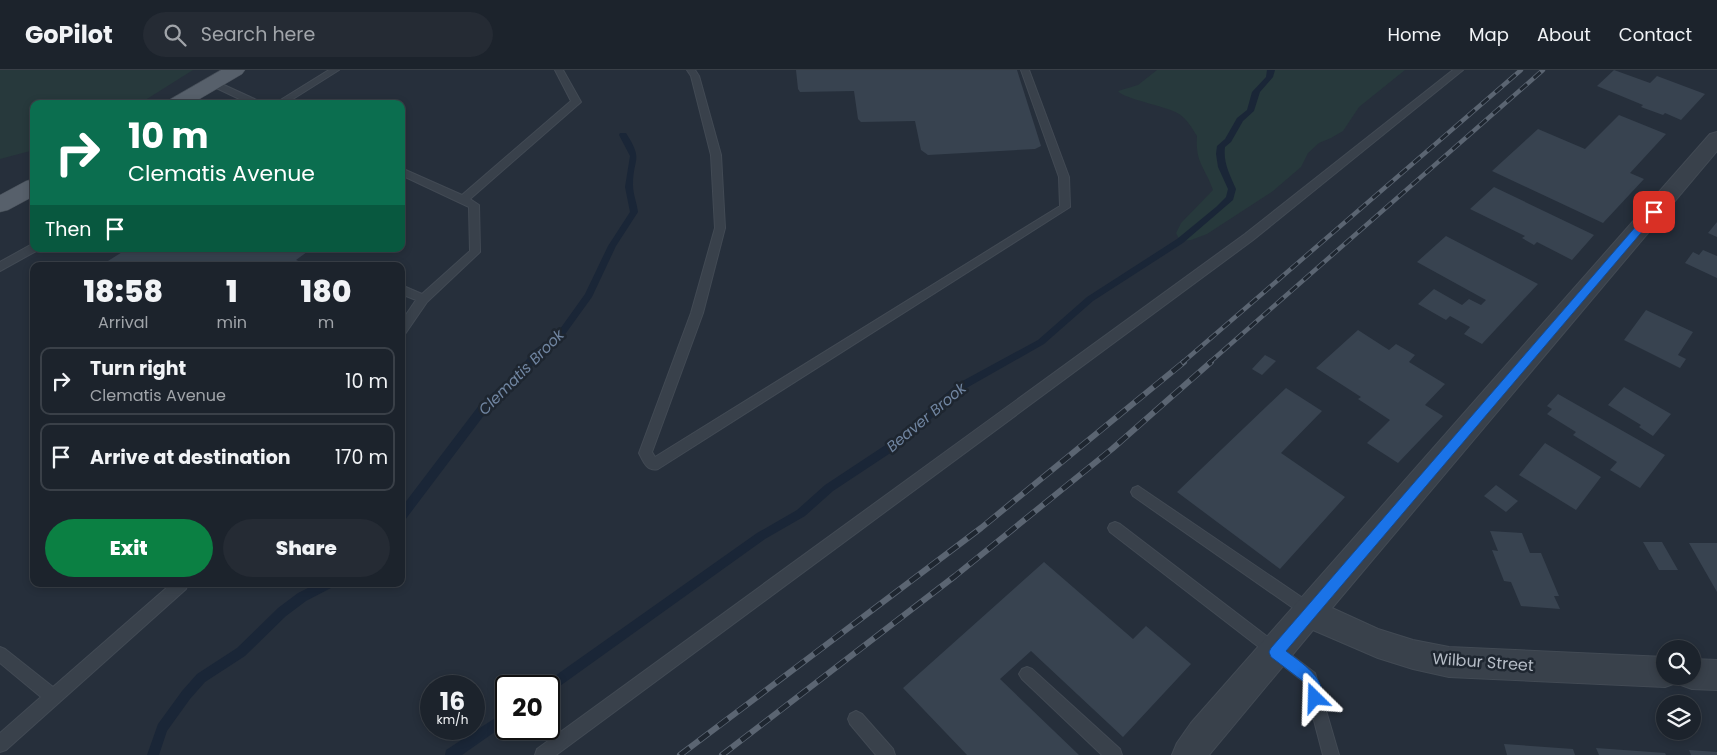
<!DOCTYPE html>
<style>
:root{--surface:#1c232c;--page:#252b34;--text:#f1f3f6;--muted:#a0a4a9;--line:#3a4048;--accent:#0b8043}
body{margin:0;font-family:Poppins,sans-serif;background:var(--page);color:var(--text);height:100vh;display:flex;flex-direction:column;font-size:19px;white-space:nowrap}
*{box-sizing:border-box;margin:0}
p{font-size:16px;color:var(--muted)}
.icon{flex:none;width:28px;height:28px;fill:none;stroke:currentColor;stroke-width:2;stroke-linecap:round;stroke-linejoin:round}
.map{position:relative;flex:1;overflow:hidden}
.drawer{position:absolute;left:30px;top:192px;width:375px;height:325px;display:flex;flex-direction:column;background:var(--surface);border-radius:10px;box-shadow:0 2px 8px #0003,0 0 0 1px var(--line)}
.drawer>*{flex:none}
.banner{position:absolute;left:30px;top:30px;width:375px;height:152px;border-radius:10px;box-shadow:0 2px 8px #0003,0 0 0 1px var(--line);background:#0b6e4f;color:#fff;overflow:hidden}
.buttons{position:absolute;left:1656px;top:570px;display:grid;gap:10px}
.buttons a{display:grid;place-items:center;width:45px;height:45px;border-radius:50%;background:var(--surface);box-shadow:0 2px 8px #0003,0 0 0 1px var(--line);font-size:25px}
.speed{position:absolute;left:420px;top:605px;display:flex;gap:10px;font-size:25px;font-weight:700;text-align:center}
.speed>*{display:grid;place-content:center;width:65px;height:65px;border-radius:50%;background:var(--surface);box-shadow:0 2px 8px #0003,0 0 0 1px var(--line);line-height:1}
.speed small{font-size:12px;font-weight:400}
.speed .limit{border:2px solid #111;border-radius:8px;background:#fff;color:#111}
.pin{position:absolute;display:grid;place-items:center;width:42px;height:42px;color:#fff;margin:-21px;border-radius:10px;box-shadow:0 2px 8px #0006}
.me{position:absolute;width:55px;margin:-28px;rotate:338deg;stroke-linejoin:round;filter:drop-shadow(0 0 4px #0008)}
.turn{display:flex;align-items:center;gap:18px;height:105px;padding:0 15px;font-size:22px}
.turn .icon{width:65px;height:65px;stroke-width:2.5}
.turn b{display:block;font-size:35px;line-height:42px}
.then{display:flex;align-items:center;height:48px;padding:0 15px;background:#0003;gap:10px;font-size:19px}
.eta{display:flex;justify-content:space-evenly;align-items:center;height:85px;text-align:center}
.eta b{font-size:30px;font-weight:800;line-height:35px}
.primary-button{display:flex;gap:10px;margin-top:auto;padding:10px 15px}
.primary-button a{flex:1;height:58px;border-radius:30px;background:var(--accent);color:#fff;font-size:20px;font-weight:800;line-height:58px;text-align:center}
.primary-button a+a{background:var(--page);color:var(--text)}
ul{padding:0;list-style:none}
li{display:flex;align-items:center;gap:15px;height:68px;margin:0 10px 8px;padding:0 5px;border:2px solid var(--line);border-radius:10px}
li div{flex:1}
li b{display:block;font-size:19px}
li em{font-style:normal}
header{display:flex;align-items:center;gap:30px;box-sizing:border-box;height:70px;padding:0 25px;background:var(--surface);border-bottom:1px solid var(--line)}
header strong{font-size:24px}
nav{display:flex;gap:28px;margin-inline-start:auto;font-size:18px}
.search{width:350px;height:45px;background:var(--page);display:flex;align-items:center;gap:12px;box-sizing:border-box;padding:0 18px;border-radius:28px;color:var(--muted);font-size:19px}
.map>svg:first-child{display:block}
.green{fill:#27393c}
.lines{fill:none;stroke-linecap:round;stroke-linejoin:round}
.stream{fill:#1a2637;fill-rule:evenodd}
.building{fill:#384350}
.lane-casing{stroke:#424a54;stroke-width:2}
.street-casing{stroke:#424a54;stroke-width:2}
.primary-casing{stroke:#424a54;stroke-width:1}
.lane{fill:#39414b;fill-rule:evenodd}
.street{fill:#39414b;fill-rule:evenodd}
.primary{fill:#57606b;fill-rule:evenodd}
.rail-far1-casing{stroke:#5b6572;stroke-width:4.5}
.rail-casing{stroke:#5b6572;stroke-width:6}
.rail-far1{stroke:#1e2630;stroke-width:3;stroke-dasharray:9;stroke-linecap:butt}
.rail{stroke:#1e2630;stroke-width:4.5;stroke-dasharray:12;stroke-linecap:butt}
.route{fill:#1a73e8;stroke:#114b97}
.labels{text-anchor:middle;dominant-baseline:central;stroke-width:5;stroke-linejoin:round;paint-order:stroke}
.water-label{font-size:15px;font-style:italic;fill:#7186a2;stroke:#1e2630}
.near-street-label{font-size:16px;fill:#b5bcc6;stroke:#1e2630}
</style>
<header>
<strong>GoPilot</strong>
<div class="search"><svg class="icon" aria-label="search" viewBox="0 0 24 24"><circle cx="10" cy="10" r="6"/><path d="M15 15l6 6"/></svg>Search here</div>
<nav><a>Home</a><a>Map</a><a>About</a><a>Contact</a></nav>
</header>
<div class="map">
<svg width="1717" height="685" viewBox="0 0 1717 685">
<rect width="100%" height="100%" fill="#262f3b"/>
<!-- green -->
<path class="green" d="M0 0H193L139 34H34V80L0 89Z
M1157 0H1405L1359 37 1343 61 1331 68 1319 73 1308 83 1301 97 1273 121 1207 164 1191 170 1180 171 1176 163 1181 153 1213 120C1205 97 1195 93 1197 66 1192 58 1187 49 1179 44 1167 36 1123 29 1118 21L1138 15Z"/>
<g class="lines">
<!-- stream -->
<path class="stream" d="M1267 0H1275L1273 7 1260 22 1254 41 1243 51 1231 72 1225 77C1223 93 1230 105 1236 119L1233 130 1183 173 1093 231 1044 274 963 320 901 376 833 421 805 446 765 469 553 621 549 623V616H543L545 613 757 463 797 440 825 415 893 370 957 314 1038 270 1087 227 1177 169 1216 137 1226 127 1228 119 1218 97 1216 84 1217 76 1225 69 1237 48 1247 40 1252 22 1266 7Z
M620 63H626C644 91 633 87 633 115 633 124 637 133 638 142L616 176 592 227 561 270 540 286 523 308 488 340 405 450 401 452V438L480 334 517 302 534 280 555 266 585 224 608 176 630 142 625 117 630 86 619 65Z
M316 514H333L331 518 306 531 286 546 245 586 205 612 190 629 167 661 159 685H147L158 654 182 621 197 604 237 578 278 538 298 523Z
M506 641V654L462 685H445L446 680Z"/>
</g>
<!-- building -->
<path class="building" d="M796 0H1017L1041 76 1035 79 928 85 921 80 915 51 861 52 858 49 854 21 800 22 798 19Z
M1614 0 1650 13 1657 6 1705 24 1681 50 1665 43 1663 45 1641 37 1643 35 1597 16Z
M1619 45 1666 64 1630 103 1644 109 1603 153 1492 101 1538 59 1585 79Z
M1494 117 1594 165 1572 190 1537 172 1534 175 1522 168 1525 166 1470 139Z
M1717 152V167L1708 163Z
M1446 166 1538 214 1482 274 1464 264 1470 257 1450 246 1446 250 1418 234 1434 219 1462 235 1469 229 1481 235 1486 230 1417 192Z
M127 179H311L296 190 310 196H100Z
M1703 180 1717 186V208L1685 193 1693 182 1699 185Z
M1646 240 1693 262 1678 285 1686 289 1680 298 1624 270Z
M1358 260 1389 280 1396 274 1415 285 1409 292 1445 314 1425 335 1443 346 1398 393 1367 373 1390 350 1358 329 1361 327 1316 298Z
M1265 285 1276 291 1262 305 1252 299Z
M1624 317 1671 344 1653 366 1639 357 1641 355 1608 335Z
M1286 318 1322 341 1281 383 1345 427 1280 499 1177 422Z
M1558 324 1665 385 1640 418 1610 400 1617 392 1573 365 1576 362 1547 344 1552 339 1547 336Z
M1545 373 1601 407 1576 440 1519 405Z
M1496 415 1518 431 1506 442 1484 426Z
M1490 461 1522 463 1530 483H1541L1559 526H1554L1560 539 1521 536 1511 512 1504 511 1492 480 1498 481Z
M1643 472H1662L1678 500H1659Z
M1689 473H1717V522Z
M1044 492 1133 569 1146 556 1191 594 1123 667 1031 581 1000 609 1079 685H967L903 618Z
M1504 674 1573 679 1575 685H1507Z
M1596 678 1665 683 1666 685H1599Z
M1689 680 1717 682V685H1691Z"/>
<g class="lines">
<!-- lane casing -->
<g class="lane-casing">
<path id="lane" d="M329 0H339L285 34H274Z
M555 0H563L581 32 470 129 479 135 480 182 427 232 405 264 401 265V252L416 230 401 224V215L422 224 470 181 469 137 401 105V98L462 125 571 31Z
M687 0H695L699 6 721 85 725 158 703 243 652 382 655 387 1060 136 1059 107 1021 0H1029L1069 107 1070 137 658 399C647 402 643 391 639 383L691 243 715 158 711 85 691 6Z
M1453 0H1463L1253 170 556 685H535L537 679 1245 164Z
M213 10 261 32 262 34H250L210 15V11Z
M34 173V179L38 180 0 201V192Z
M1138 416 1316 537 1318 542 1316 547 1311 549 1306 547 1133 426 1131 422 1133 418Z
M1115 452 1120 454 1315 603 1339 685H1323L1304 612 1110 462 1108 458 1110 454Z
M171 514H188L186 519 6 680 0 682V663L41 627 0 593V577L5 579 53 617Z
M1027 597 1032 599 1120 679 1122 685H1102L1022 609 1019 604 1022 599Z
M856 641 862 644 893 679 895 685H876L850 654 848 649 850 644Z"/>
</g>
<!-- street casing -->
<g class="street-casing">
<path id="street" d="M1717 62V81L1332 538 1378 559 1413 570 1449 577 1665 587V606H1692V589L1717 590V620L1692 619 1681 615 1678 609 1676 613 1665 617 1449 607 1413 599 1378 588 1313 560 1209 685H1172L1177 673 1191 653 1710 64Z"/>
</g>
<!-- primary casing -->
<g class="primary-casing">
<path id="primary" d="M221 0H245L242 4 191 34H166L169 30Z
M34 109V126L8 140 0 142V125L26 111Z"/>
</g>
<!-- lane -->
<use href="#lane" class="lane"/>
<!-- street -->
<use href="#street" class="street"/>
<!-- primary -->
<use href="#primary" class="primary"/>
<!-- rail-far1 casing -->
<g class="rail-far1-casing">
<path id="rail-far1" d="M1182 293 1521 0
M1209 293 1543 0"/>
</g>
<!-- rail casing -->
<g class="rail-casing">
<path id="rail" d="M680 685 981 458 1184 292
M722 685 955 506 1112 379 1211 292"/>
</g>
<!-- rail-far1 -->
<use href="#rail-far1" class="rail-far1"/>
<!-- rail -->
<use href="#rail" class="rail"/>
</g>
<!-- route -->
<path class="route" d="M1654 139 1658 142 1657 144 1286 581C1300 592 1330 610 1320 632L1315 634 1310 632 1304 612 1271 587 1269 582 1271 578 1650 140Z"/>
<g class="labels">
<!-- water labels -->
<g class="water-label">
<text transform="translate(521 302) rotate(-45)">Clematis Brook</text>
<text transform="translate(926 347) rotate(-40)">Beaver Brook</text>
</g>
<!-- near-street labels -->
<g class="near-street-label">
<text transform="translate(1483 592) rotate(4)">Wilbur Street</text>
</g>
</g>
</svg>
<div class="buttons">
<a><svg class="icon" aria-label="search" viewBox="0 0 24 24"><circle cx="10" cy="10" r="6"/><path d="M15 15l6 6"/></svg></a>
<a><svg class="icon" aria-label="layers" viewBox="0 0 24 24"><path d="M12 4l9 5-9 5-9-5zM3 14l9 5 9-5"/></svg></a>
</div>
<div class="speed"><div>16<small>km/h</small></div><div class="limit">20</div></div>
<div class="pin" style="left:1654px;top:142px;background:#d93025"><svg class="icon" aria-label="arrive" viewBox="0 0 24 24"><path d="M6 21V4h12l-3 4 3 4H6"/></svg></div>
<svg class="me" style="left:1315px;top:628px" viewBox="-20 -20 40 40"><path d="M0-17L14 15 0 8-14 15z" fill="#1a73e8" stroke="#fff" stroke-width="4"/></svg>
<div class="banner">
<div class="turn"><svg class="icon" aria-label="right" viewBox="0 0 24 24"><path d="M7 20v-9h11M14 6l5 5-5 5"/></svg><div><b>10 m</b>Clematis Avenue</div></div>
<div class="then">Then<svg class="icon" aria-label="arrive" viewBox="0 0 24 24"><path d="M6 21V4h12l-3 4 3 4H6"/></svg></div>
</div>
<section class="drawer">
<div class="eta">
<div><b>18:58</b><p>Arrival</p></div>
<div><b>1</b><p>min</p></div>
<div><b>180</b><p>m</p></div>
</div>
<ul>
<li><svg class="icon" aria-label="right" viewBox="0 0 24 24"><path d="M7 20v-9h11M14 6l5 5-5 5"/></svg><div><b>Turn right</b><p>Clematis Avenue</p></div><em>10 m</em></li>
<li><svg class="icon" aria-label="arrive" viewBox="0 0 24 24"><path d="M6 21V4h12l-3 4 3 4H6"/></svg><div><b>Arrive at destination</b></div><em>170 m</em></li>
</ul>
<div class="primary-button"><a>Exit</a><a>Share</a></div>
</section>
</div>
